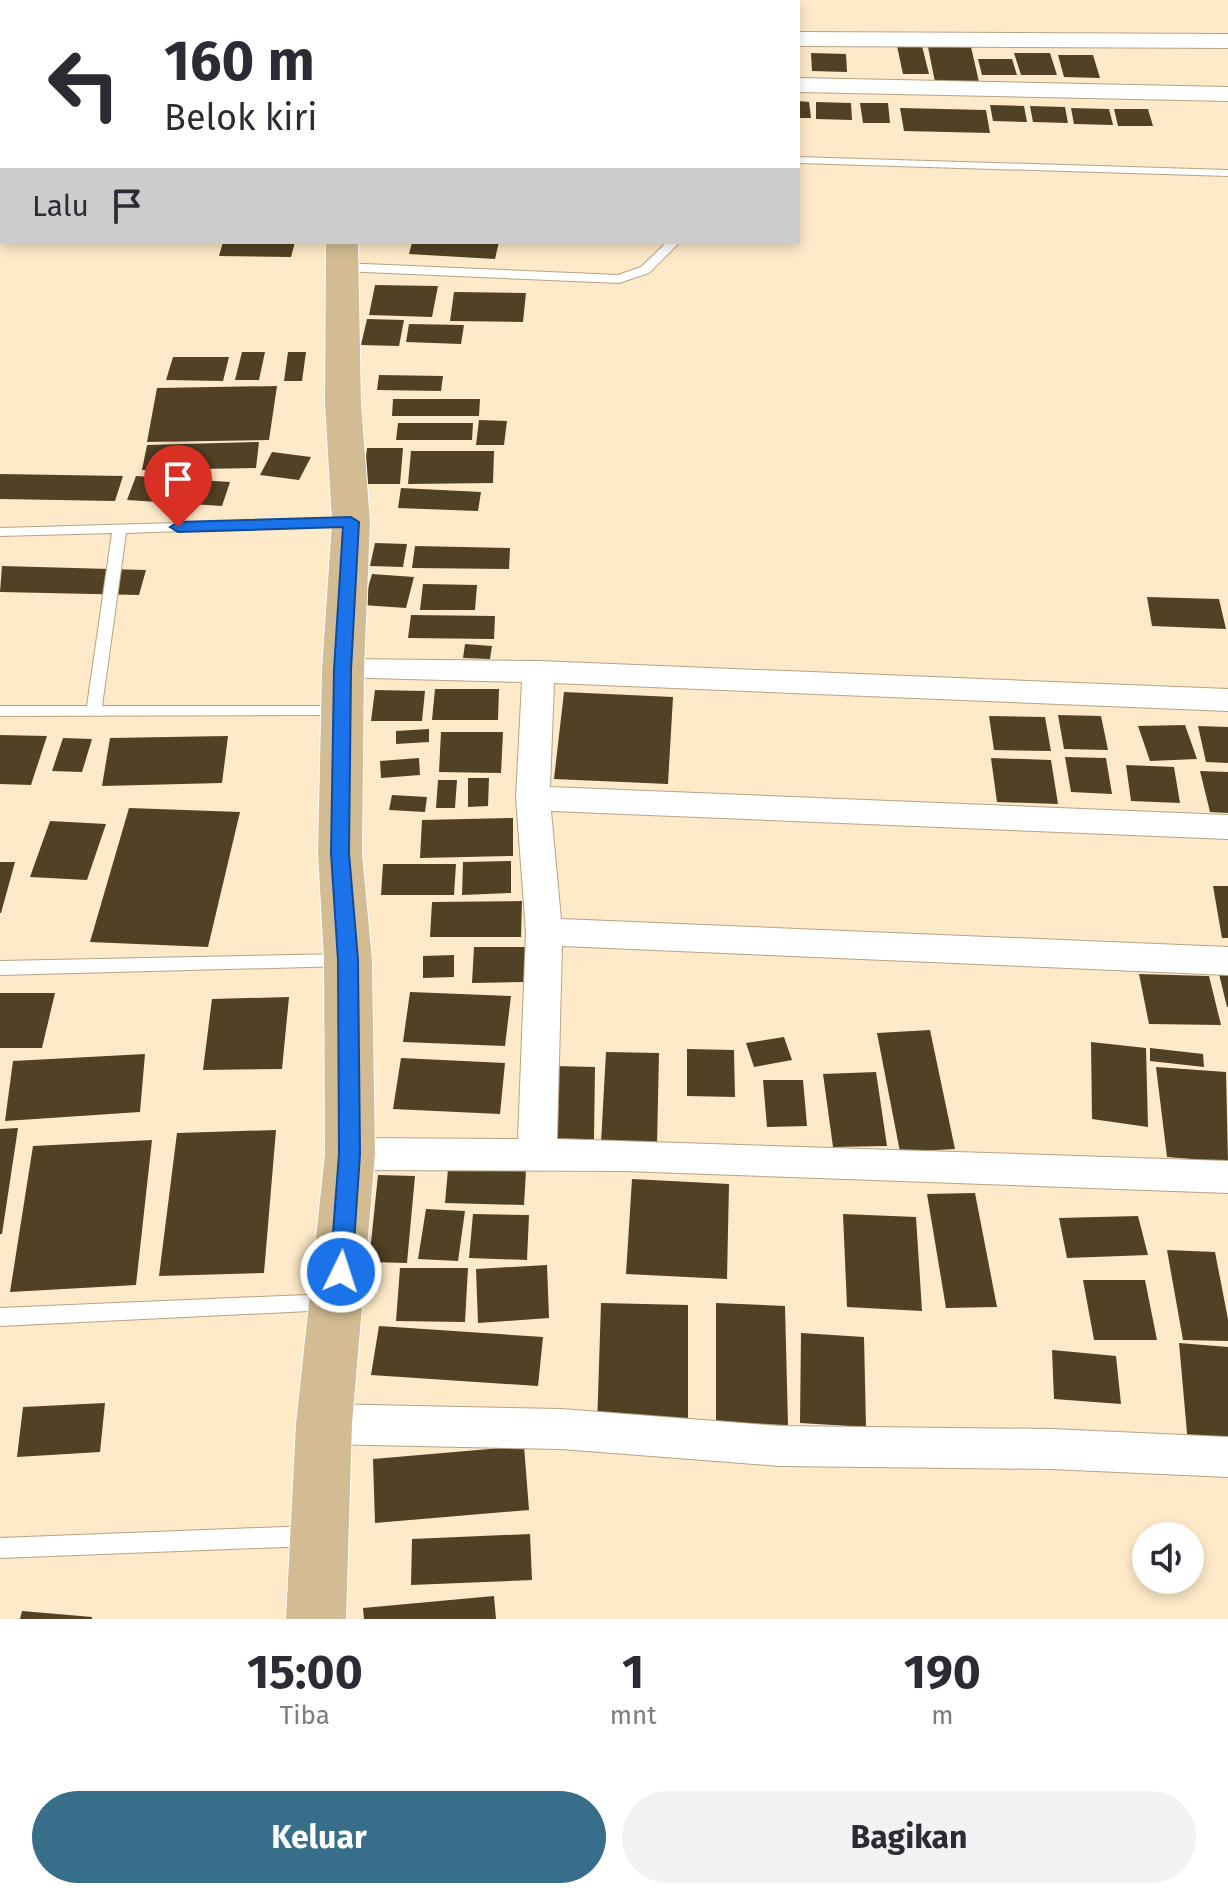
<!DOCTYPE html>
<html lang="id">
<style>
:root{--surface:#fff;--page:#f2f2f3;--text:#2b2b33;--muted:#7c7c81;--accent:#376f8a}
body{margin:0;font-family:"Fira Sans",sans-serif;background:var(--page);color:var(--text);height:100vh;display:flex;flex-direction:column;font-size:30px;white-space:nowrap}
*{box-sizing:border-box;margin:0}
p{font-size:26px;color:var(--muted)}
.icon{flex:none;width:44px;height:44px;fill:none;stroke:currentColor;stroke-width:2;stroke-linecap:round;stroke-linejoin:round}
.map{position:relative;height:1619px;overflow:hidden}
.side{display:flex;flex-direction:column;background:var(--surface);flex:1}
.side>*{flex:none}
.banner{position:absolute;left:0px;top:0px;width:800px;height:244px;box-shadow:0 4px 12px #0003;background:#fff;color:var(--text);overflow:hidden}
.buttons{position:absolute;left:1132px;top:1522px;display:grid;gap:16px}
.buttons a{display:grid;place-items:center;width:72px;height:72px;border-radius:50%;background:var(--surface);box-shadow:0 4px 12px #0003;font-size:40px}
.pin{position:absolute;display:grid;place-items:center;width:68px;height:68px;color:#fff;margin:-82px -34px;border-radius:50% 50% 50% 0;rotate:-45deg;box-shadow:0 0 8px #0007}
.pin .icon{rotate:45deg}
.me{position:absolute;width:88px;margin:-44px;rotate:4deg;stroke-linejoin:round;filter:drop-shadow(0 0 6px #0008)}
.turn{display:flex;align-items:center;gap:28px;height:168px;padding:0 32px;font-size:36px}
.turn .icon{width:104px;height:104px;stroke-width:2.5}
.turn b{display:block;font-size:56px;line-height:68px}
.then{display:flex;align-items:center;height:76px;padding:0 32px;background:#0003;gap:16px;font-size:30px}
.eta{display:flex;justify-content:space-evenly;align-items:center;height:136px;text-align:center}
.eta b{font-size:48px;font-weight:700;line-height:56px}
.button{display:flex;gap:16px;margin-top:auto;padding:16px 32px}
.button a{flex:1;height:92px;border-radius:48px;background:var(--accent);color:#fff;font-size:32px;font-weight:700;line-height:92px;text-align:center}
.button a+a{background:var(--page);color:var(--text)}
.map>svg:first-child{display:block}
.building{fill:#514125}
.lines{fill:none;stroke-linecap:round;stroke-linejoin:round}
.lane-casing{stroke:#b6a384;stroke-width:2}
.street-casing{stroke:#b6a384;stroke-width:2}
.primary-casing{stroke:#fff;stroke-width:2}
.lane{fill:#fff;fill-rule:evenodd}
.street{fill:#fff;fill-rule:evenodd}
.primary{fill:#d3bc93;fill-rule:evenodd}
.route{fill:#1a73e8;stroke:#114b97;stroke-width:2}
</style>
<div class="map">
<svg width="1228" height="1619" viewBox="0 0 1228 1619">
<rect width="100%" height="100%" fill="#feeac9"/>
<!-- building -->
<path class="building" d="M897 46H922L929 74H903Z
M928 47H971L979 82H935Z
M811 53 846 54 847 72 812 71Z
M1014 53H1050L1057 75H1021Z
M1058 55H1093L1100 78 1064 77Z
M978 59H1012L1017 75H982Z
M798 101 809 102 811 118H798Z
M816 102 851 103 852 120 816 119Z
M860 103H888L890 123H863Z
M990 105 1024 106 1027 122 993 121Z
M1030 106 1065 107 1068 123 1033 122Z
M900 108 986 110 990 133 904 131Z
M1071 108 1109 109 1113 125 1074 124Z
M1114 109H1148L1153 126H1118Z
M223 242H295L291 257 219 256Z
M412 242H499L495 259 409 254Z
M375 285 438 286 432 317 369 315Z
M454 292 526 293 523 322 450 321Z
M367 319 404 320 399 346 361 345Z
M409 324 464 325 461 344 406 342Z
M242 352H265L259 380H235Z
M288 352H306L302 381H284Z
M173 357H229L223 381 166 380Z
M379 375 443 376 441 391 377 390Z
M277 386 269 440 147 442 157 388Z
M393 399H480L479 416H392Z
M479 420 507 421 504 445H476Z
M398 423H473L472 440H396Z
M259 442 256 468 142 470 147 445Z
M367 448H403L400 484H363Z
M411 451H494L493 483 408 484Z
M272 452 311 457 299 480 260 475Z
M0 474 123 476 115 501 0 499Z
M136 476 230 482 222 506 127 500Z
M401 488 481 492 478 511 398 508Z
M375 543 407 544 403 567 370 566Z
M415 546 510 548 509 569 412 568Z
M2 566 146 570 139 595 0 592Z
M372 574 414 577 406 608 363 605Z
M423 584 477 585 475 610H420Z
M1147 597 1219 599 1226 629 1152 626Z
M411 615 495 616 494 639 408 638Z
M465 644 492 646 490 659 463 658Z
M435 689H499L498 720H432Z
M375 690 425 691 422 721H371Z
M564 692 673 697 668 784 554 779Z
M1058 715 1101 716 1108 750 1064 749Z
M989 716 1045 717 1051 751 994 750Z
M1185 725 1197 759 1150 761 1138 726Z
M1198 726 1228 727V763L1206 762Z
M429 729V742L396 744V731Z
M441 732H503L501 773 439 772Z
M0 735 47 736 31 785 0 784Z
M228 736 222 783 102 786 110 738Z
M63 738 92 739 82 772 52 771Z
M1065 757 1106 758 1112 794 1071 792Z
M419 758 420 775 381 778 380 761Z
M991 758 1051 760 1058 804 997 802Z
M1126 765 1174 767 1180 803 1131 801Z
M1200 771 1228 772V813L1210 812Z
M468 778H489L488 806 468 807Z
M438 780H457L455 808H436Z
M392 795 427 797 425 812 389 810Z
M129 808 240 812 208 947 90 942Z
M513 818V856L420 858 422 820Z
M50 821 106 824 87 880 30 877Z
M511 861V893L462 895 463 862Z
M0 862H15L1 913H0Z
M383 864H456L454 895H381Z
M1213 886H1228V938H1222Z
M522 901 521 937H430L432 902Z
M474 947H528L527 982 472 983Z
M454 955V977L423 978V956Z
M1139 974 1209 976 1221 1025 1149 1024Z
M1219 974H1228V1007H1227Z
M410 992 511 996 505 1046 403 1042Z
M0 993H55L42 1048H0Z
M289 997 282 1069 203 1070 212 999Z
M930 1030 955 1149 900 1152 877 1033Z
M784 1037 792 1060 754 1067 746 1043Z
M1091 1042 1146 1048 1148 1127 1092 1119Z
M1150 1048 1203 1054 1204 1067 1150 1061Z
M687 1049 734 1050 735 1097 687 1096Z
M606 1052 659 1053 657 1145 601 1143Z
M145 1054 140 1112 5 1121 13 1061Z
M401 1058 505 1063 500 1114 393 1109Z
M554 1066 595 1067 594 1139H552Z
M1156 1067 1226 1072 1228 1162 1167 1157Z
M876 1072 887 1146 833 1147 823 1074Z
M763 1080H803L807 1126 767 1127Z
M18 1128 2 1234H0V1129Z
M276 1130 264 1273 159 1276 177 1133Z
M152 1140 136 1285 10 1292 33 1146Z
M448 1169 526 1170 524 1205 445 1203Z
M378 1175 415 1176 407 1263 369 1262Z
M632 1179 729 1184 727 1279 626 1274Z
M975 1193 997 1307 946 1308 927 1194Z
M426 1209 465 1211 458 1261 418 1259Z
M473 1214 529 1215 527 1260 469 1258Z
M843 1214 916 1217 922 1311 847 1307Z
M1138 1216 1148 1255 1067 1258 1059 1218Z
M1167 1250 1215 1252 1228 1319V1341L1183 1340Z
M547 1265 549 1318 478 1323 476 1269Z
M400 1268H468L465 1322 396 1321Z
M1083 1280H1145L1157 1340H1094Z
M601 1303 688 1305V1430L597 1427Z
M716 1303 785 1306 788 1425 716 1423Z
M379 1326 543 1337 538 1386 371 1375Z
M801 1333 864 1337 866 1427 800 1423Z
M1179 1343 1228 1347V1448L1188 1444Z
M1052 1350 1116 1356 1121 1404 1054 1399Z
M105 1403 100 1452 17 1457 23 1407Z
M524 1446 529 1510 375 1523 373 1459Z
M530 1534 532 1580 411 1585 412 1539Z
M494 1596 496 1619H364L363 1608Z
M22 1611 92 1617V1619H20Z"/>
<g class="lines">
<!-- lane casing -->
<g class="lane-casing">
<path id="lane" d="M798 157 1228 170V176L798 163Z
M667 242H680L649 273 619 283 341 271 335 267 341 263 618 275 641 267Z
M351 518 358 522 356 525 126 533 102 706H342L350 711 347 715 0 716V706H87L112 533 0 536V528Z
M346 954 352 955 355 960 352 965 346 966 0 975V961Z
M329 1294 336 1296 339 1302 336 1308 329 1310 0 1326V1308Z
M310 1526 318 1529 321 1536 318 1543 310 1546 0 1558V1538Z"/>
</g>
<!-- street casing -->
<g class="street-casing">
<path id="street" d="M798 32 1228 34V48L798 46Z
M0 61H2V75H0Z
M798 78 1228 87V101L798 92Z
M0 158H2V172H0Z
M343 659 539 661 1228 689V711L554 683 550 787 1228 815V839L551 811 561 919 1228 947V975L562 946 557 1139 1228 1161V1193L624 1171 350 1170 336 1165 330 1154 336 1143 350 1138 518 1139 526 932 516 798 522 682 332 677 327 670 332 663Z
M324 1404 561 1409 780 1426 1051 1429 1228 1437V1477L1051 1469 780 1466 561 1449 324 1444 309 1438 302 1424 309 1410Z"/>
</g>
<!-- primary casing -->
<g class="primary-casing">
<path id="primary" d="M337 0H365V2H337Z
M326 242H358L361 403 370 522 364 670 362 853 372 960 375 1154 352 1424 346 1619H286L296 1424 325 1154 324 960 318 853 322 670 332 522 325 403Z"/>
</g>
<!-- lane -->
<use href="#lane" class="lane"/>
<!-- street -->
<use href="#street" class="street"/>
<!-- primary -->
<use href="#primary" class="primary"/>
</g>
<!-- route -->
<path class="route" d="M351 517 359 522 351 670 349 853 358 960 360 1154 352 1272 348 1279H333L330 1272 339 1154 338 960 331 853 334 670 343 527 178 532 170 527 178 522Z"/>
</svg>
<div class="buttons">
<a><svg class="icon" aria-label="sound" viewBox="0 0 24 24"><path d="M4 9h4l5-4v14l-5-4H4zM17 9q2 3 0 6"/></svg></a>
</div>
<div class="pin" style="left:178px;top:527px;background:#d93025"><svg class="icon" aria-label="arrive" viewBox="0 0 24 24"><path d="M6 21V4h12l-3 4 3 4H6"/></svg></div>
<svg class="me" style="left:341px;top:1272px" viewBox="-20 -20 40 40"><circle r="17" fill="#1a73e8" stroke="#fff" stroke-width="3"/><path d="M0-11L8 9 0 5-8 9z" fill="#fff"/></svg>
<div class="banner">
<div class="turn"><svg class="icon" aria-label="left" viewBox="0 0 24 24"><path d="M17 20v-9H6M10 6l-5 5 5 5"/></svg><div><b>160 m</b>Belok kiri</div></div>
<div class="then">Lalu<svg class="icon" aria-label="arrive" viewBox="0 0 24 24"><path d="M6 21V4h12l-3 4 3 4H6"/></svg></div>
</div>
</div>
<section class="side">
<div class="eta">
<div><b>15:00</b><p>Tiba</p></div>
<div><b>1</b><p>mnt</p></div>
<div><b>190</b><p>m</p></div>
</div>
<div class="button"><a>Keluar</a><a>Bagikan</a></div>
</section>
